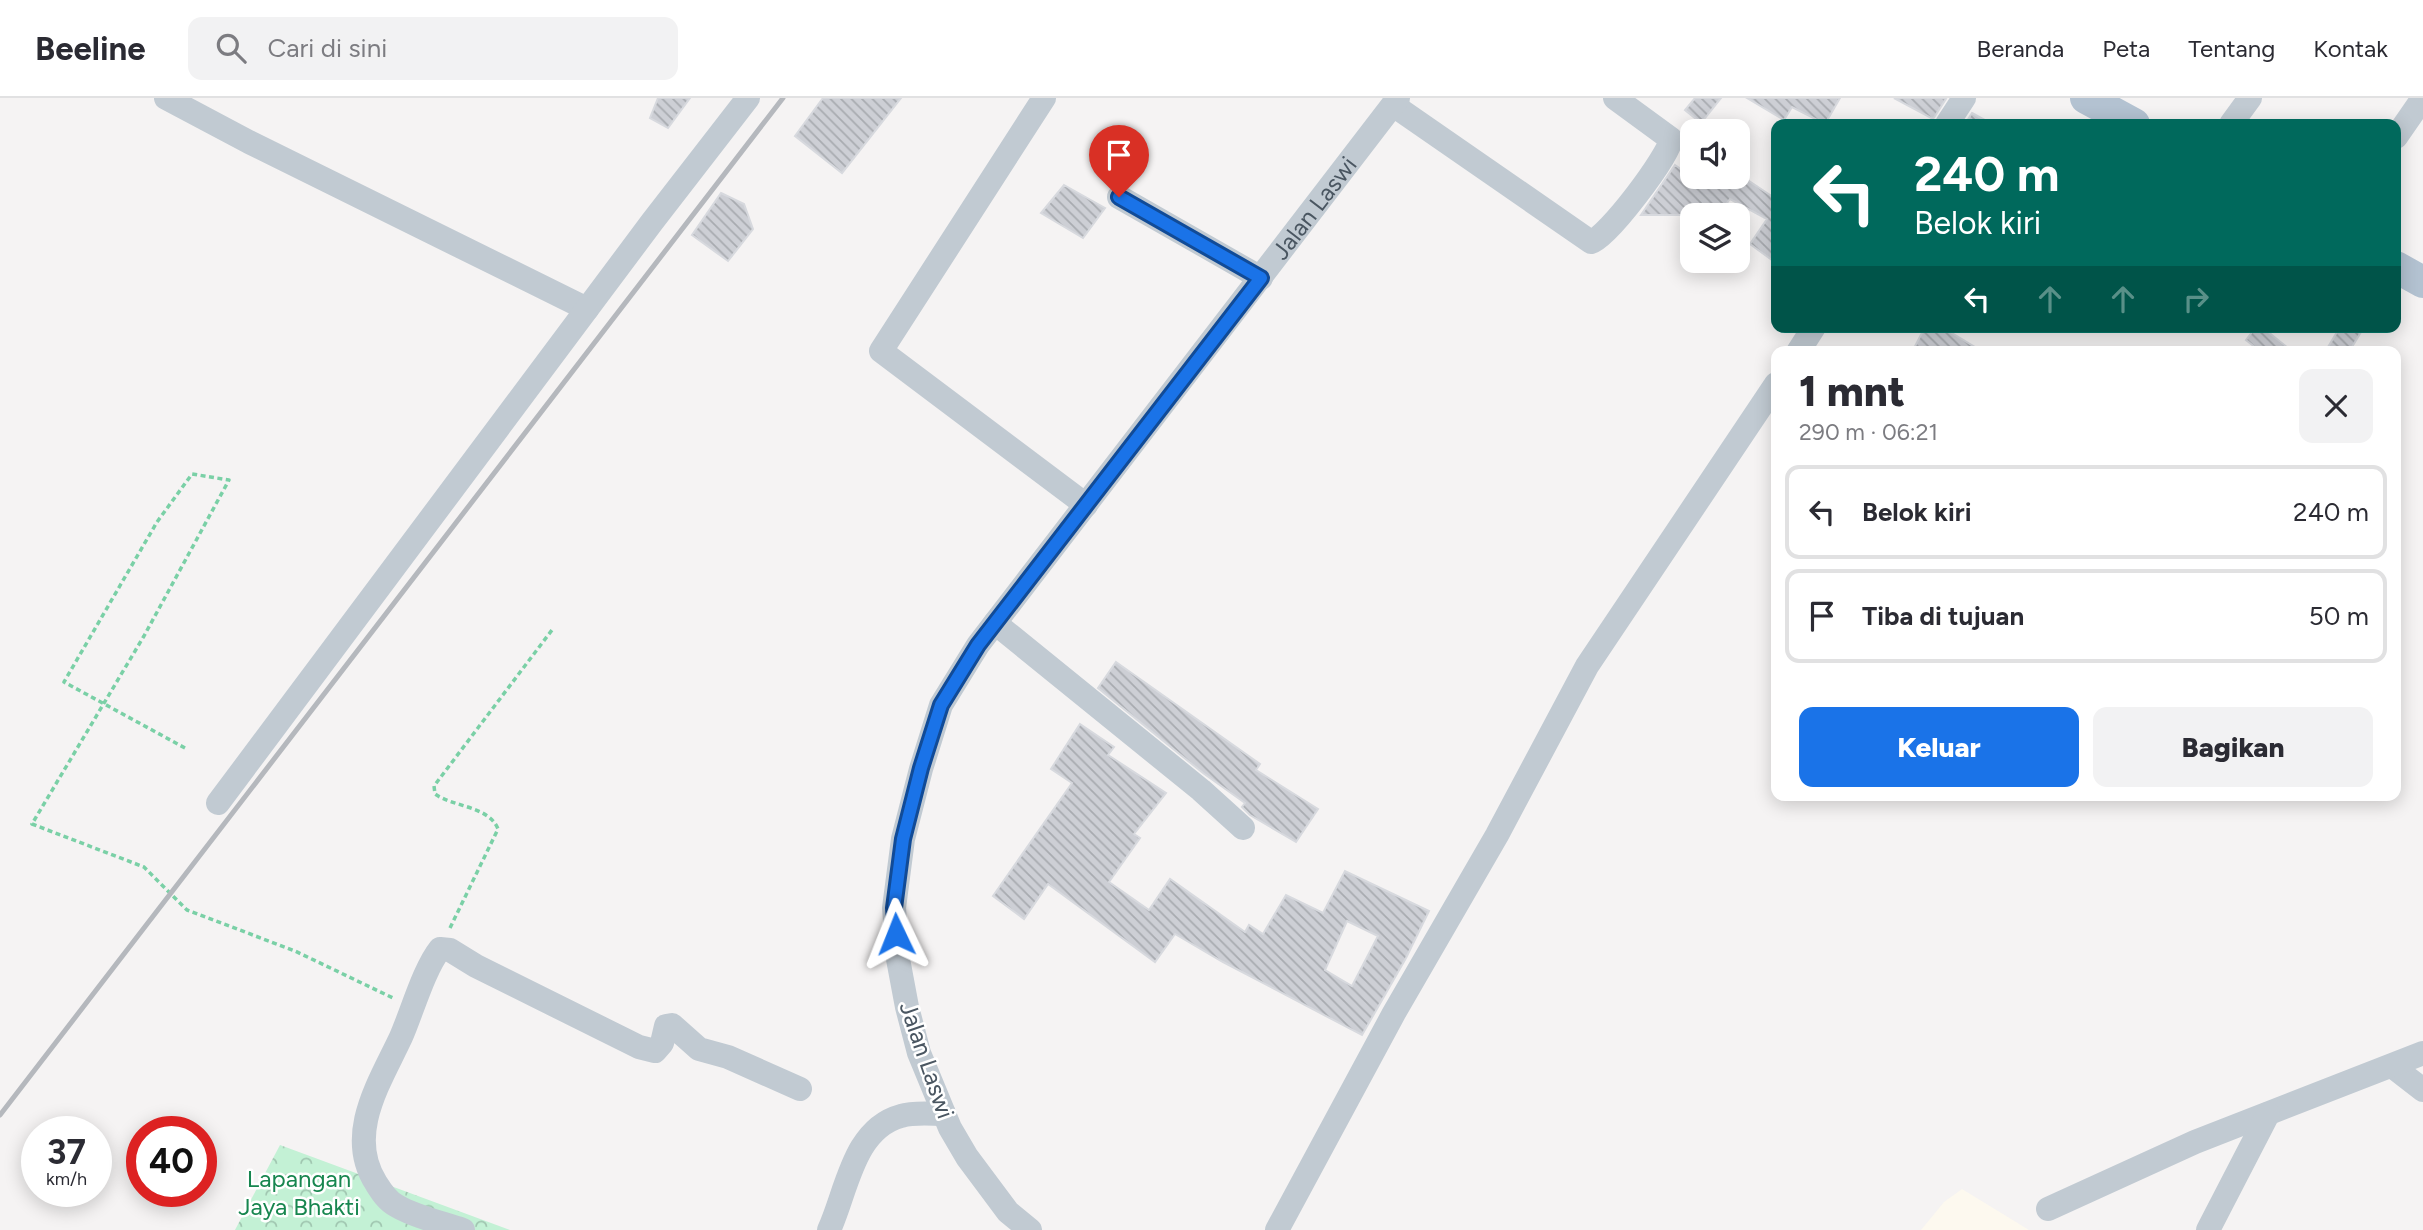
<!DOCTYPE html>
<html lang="id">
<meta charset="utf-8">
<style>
:root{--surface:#fff;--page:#f2f2f3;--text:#2b2b33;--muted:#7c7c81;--line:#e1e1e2;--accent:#1a73e8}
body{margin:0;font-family:Figtree,sans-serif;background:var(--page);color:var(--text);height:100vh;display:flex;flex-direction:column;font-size:26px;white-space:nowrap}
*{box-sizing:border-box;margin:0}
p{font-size:23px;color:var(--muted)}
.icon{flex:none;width:38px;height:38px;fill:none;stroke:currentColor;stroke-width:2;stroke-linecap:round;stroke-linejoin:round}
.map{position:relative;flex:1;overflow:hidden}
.drawer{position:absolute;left:1771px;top:248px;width:630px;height:455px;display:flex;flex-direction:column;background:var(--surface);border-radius:14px;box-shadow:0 4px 18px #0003}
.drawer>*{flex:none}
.top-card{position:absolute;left:1771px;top:21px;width:630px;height:214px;border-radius:14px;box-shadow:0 4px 18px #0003;background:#00695c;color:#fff;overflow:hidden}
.tools{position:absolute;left:1680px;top:21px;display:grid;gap:14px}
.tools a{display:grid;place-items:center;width:70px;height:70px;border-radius:14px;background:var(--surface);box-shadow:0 4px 18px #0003;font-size:35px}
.speed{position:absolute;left:21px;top:1018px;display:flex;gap:14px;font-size:35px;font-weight:700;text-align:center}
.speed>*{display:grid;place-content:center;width:91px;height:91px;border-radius:50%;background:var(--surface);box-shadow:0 4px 18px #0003;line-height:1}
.speed small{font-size:18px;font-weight:400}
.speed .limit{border:10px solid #d22;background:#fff;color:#111}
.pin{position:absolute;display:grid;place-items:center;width:60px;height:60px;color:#fff;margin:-72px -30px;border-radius:50% 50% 50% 0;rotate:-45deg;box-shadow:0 0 7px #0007}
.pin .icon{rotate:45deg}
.me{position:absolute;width:77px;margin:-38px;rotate:358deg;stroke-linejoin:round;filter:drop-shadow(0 0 5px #0008)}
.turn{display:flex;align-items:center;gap:24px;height:147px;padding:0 28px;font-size:32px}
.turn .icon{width:91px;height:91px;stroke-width:2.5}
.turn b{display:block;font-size:49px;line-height:60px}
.lanes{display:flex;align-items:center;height:66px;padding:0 28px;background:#0003;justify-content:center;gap:35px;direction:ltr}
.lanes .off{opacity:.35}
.round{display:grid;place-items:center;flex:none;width:74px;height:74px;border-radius:14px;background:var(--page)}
.headline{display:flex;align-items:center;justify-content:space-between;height:119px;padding:0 28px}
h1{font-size:42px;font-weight:800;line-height:52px}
.action{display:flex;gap:14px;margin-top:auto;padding:14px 28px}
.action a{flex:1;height:80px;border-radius:14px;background:var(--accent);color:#fff;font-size:28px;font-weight:800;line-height:80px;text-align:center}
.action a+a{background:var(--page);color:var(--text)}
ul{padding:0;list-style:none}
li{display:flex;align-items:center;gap:21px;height:94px;margin:0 14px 10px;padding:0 14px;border:4px solid var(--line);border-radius:14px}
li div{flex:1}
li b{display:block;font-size:26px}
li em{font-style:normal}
header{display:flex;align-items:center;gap:42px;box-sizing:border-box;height:98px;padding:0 35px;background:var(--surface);border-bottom:2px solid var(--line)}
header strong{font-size:33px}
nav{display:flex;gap:38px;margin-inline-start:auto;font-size:24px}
.search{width:490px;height:63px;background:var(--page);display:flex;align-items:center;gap:18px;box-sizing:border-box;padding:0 24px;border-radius:14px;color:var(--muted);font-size:26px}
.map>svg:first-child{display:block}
.commercial{fill:#fdf9ef}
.park{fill:url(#park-crowns)}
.building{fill:url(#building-back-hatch);stroke:#d7d9de;stroke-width:2;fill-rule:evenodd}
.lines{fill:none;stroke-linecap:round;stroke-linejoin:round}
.path{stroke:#7ad0a6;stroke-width:3.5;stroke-dasharray:5 3.5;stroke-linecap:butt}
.minor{stroke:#c1cad2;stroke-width:24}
.major{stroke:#b3c2d1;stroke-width:32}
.rail{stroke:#b5b8bd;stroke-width:5}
.route-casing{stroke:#114b97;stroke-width:18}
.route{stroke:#1a73e8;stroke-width:12}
.labels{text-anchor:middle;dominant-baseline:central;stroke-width:5;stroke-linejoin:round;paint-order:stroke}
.street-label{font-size:24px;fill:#4a5661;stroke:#fff}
.park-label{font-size:24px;fill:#17864f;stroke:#fff}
</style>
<header>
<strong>Beeline</strong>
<div class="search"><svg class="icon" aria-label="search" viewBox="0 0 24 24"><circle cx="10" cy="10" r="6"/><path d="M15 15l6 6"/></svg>Cari di sini</div>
<nav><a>Beranda</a><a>Peta</a><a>Tentang</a><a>Kontak</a></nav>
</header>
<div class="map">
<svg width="2423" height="1132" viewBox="0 0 2423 1132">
<defs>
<pattern id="park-crowns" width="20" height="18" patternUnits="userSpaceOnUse" patternTransform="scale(1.75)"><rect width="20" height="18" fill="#c3f1d5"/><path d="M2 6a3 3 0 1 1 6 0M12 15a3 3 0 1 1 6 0" fill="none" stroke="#a0c6b0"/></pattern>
<pattern id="building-back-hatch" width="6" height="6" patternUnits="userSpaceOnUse" patternTransform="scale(1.75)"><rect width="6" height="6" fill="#cdcfd5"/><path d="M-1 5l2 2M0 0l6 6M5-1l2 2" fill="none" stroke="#a8abb0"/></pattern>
</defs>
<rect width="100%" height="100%" fill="#f5f3f3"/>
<!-- commercial -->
<path class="commercial" d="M1962 1091 2029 1132H1921L1944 1104Z"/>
<!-- park -->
<path class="park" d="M280 1047 510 1132H235Z"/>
<!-- building -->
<path class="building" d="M658 0H690L668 30 650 20Z
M823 0H901L842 75 795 38Z
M1695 0H1721L1701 25 1685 12Z
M1747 0H1840L1825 26 1792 9 1784 22Z
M1894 0H1944L1946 1 1933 21Z
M1972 15 1992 26H1965Z
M1675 67 1692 79H1743L1776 101V165L1750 146 1767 121 1730 101 1718 117H1641Z
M1064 87 1105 110 1083 140 1041 115Z
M721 95 744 106 753 131 728 163 692 137Z
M1925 229H1942L1983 254H1912Z
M2256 229H2262L2293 254H2261L2246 242Z
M2340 229H2364L2349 254H2325Z
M1116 564 1260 666 1256 672 1318 711 1296 744 1250 717 1242 709 1245 705 1203 675 1098 590Z
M1080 626 1114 649 1108 657 1166 695 1134 736 1140 740 1109 784 1149 812 1170 781 1245 834 1249 827 1263 836 1286 797 1323 815 1345 773 1429 813 1406 860 1362 937 1223 864 1175 836 1155 864 1048 786 1024 821 993 798 1072 685 1051 671ZM1347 823 1378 838 1352 888 1325 872Z"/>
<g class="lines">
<!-- path -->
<path class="path" d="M185 650 64 584 157 424 192 376 229 382 144 538 32 726 144 769 187 812 295 853 393 900
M450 830 498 731C489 708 453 709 435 696L434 688 552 532"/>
<!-- minor -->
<g class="minor">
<path d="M166 0 249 44 587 211"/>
<path d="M1044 0 881 253 1086 407"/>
<path d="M1393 7 1591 144C1607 140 1669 58 1671 41L1615 0"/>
<path d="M1947 26 1964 0"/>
<path d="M2231 26 2250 0"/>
<path d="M2396 39 2423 0"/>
<path d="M1119 99 1261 180"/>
<path d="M1798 254 1814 229"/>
<path d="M995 525 1201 692 1243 730"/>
<path d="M218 705 652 124 748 0"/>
<path d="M2392 968 2423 992"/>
<path d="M2048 1111 2195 1044 2423 955"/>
<path d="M463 1132C443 1125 415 1119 397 1108 387 1103 381 1093 376 1085 345 1036 380 984 401 939 412 914 424 871 440 851L450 852 476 868 639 949 655 953 662 945 666 928 672 927 699 951 728 959 800 991"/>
<path d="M829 1132C847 1093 853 1031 901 1018 914 1014 931 1016 944 1016"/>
<path id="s1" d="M1030 1132 1008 1114 967 1059 950 1030 919 955 907 909 898 861 894 810 903 741 921 671 941 607 978 547 1398 0"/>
<path d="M1277 1132 1394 915 1497 737 1587 568 1776 286"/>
<path d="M2208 1132 2268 1016"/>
</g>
<!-- major -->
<path class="major" d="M2086 0 2134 26
M2396 169 2423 184"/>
<!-- rail -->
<path class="rail" d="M0 1017 783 0"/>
</g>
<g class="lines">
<!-- route casing -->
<g class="route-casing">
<path id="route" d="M896 836 894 810 903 741 921 670 941 607 978 547 1261 180 1119 99"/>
</g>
<!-- route -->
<use href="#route" class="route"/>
</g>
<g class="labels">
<!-- street labels -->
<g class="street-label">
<text stroke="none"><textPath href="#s1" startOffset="1190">Jalan Laswi</textPath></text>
<text transform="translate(927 962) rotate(71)">Jalan Laswi</text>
</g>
<!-- park labels -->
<g class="park-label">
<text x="299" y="1080">Lapangan<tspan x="299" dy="28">Jaya Bhakti</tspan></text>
</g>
</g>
</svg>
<div class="tools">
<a><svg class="icon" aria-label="sound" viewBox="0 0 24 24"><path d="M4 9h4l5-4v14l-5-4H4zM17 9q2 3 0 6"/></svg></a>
<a><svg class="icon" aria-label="layers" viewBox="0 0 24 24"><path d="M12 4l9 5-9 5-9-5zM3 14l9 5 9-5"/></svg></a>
</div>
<div class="speed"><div>37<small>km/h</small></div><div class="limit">40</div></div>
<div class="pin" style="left:1119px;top:99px;background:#d93025"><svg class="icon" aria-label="arrive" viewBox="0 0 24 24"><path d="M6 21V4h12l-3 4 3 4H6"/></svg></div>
<svg class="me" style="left:896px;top:836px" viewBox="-20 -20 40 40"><path d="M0-17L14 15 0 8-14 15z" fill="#1a73e8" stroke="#fff" stroke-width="4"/></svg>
<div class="top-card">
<div class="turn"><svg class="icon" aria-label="left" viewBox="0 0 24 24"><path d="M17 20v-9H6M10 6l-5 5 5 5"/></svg><div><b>240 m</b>Belok kiri</div></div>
<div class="lanes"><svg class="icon" aria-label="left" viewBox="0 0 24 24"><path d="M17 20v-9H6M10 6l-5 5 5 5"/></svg><svg class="icon off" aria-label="ahead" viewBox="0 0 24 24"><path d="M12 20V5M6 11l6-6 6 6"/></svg><svg class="icon off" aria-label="ahead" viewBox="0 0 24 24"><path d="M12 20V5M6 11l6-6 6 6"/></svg><svg class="icon off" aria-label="right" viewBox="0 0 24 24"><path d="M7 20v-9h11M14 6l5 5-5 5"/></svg></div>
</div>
<section class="drawer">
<div class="headline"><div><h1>1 mnt</h1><p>290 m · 06:21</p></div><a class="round"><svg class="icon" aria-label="close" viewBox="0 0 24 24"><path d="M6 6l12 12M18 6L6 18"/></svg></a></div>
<ul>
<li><svg class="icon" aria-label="left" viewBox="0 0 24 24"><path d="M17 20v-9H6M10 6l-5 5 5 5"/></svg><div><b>Belok kiri</b></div><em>240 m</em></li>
<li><svg class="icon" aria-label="arrive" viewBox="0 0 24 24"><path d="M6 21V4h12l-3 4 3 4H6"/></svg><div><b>Tiba di tujuan</b></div><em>50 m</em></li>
</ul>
<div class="action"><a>Keluar</a><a>Bagikan</a></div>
</section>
</div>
